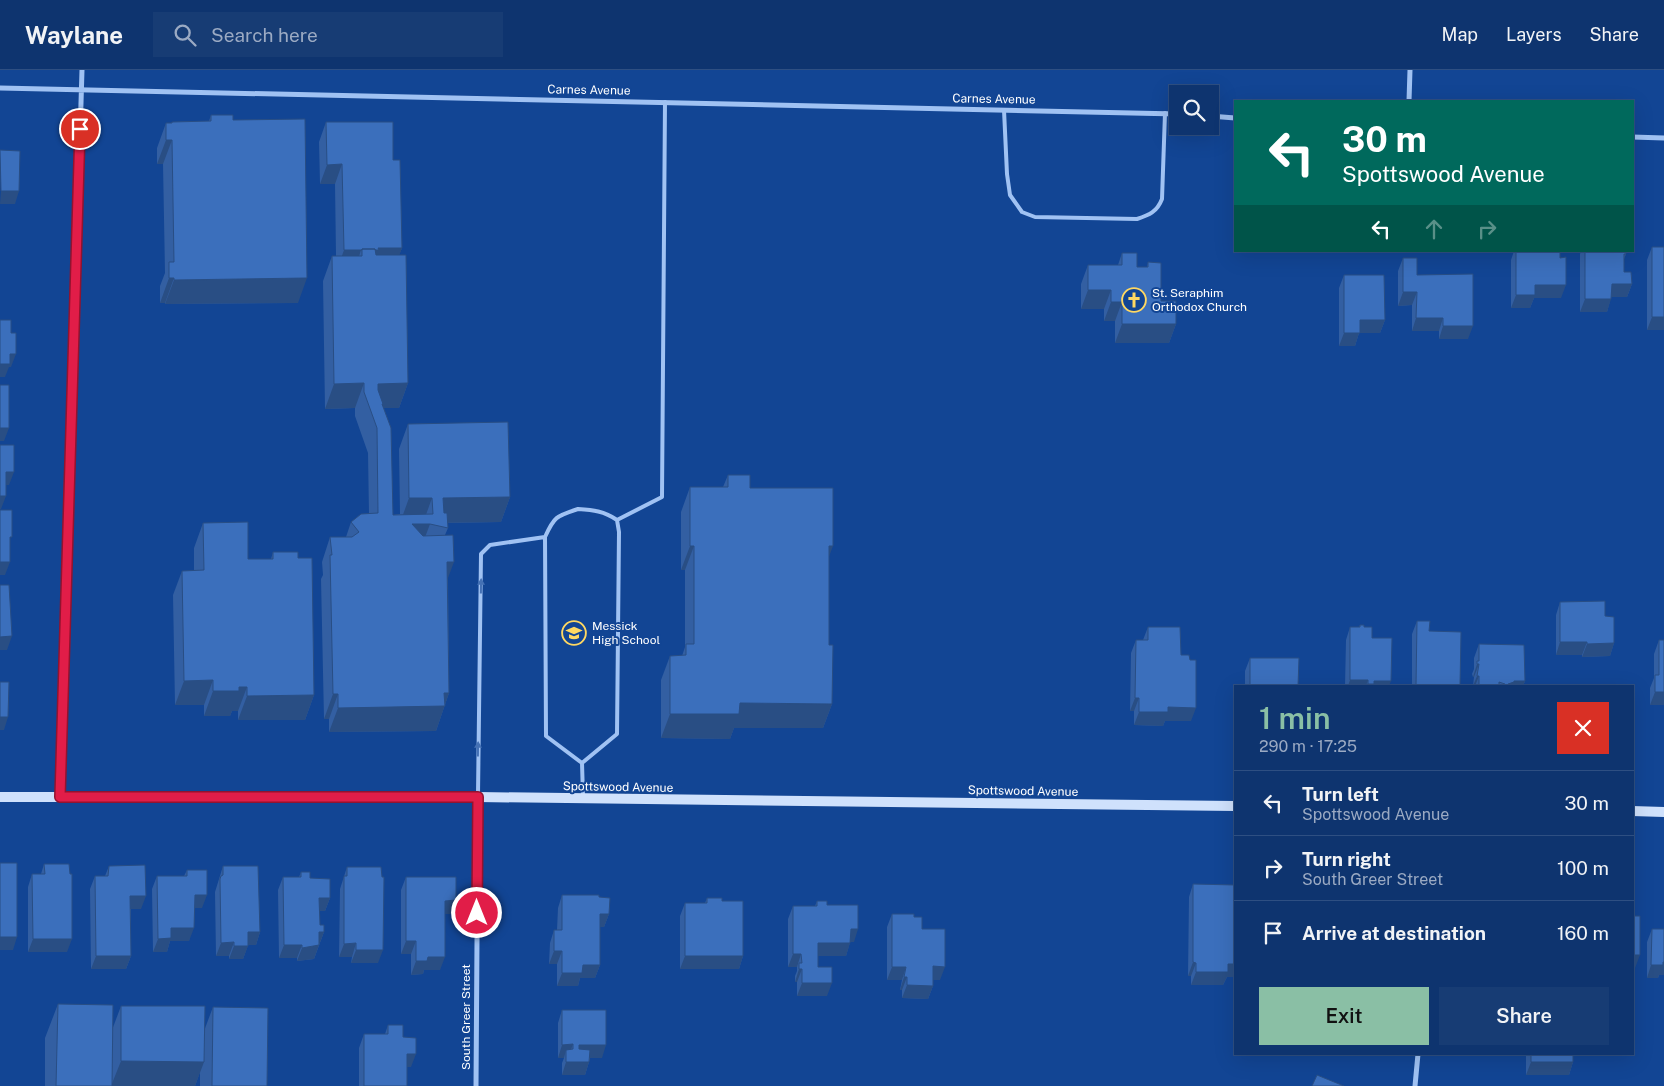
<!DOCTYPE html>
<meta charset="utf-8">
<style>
:root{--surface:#0e346f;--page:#173c74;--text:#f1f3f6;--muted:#9baac3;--line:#2e4f82;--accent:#8abfa5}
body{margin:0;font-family:"Public Sans",sans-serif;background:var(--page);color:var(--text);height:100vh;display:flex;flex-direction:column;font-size:19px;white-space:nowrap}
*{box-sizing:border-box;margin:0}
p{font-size:16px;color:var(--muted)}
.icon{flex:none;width:28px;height:28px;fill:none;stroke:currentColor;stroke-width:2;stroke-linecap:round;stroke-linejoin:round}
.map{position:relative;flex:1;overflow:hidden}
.details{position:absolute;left:1234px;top:615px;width:400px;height:370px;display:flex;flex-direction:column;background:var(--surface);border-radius:0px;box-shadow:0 5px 20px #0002,0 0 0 1px var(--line)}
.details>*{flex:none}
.banner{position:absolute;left:1234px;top:30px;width:400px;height:152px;border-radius:0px;box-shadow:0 5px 20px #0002,0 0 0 1px var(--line);background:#00695c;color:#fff;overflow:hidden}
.fabs{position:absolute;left:1169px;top:15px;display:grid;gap:10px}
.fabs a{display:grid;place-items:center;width:50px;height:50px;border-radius:0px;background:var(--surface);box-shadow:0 5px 20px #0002,0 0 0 1px var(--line);font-size:25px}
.pin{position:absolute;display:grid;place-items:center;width:42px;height:42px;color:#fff;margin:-21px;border:2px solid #fff;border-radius:50%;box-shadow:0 1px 5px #0007}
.me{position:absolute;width:55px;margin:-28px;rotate:0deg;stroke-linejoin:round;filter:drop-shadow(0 0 4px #0008)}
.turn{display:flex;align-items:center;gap:18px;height:105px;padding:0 25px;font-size:22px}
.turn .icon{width:65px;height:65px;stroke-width:2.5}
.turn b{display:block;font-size:35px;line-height:42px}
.lanes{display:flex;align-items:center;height:48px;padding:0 25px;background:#0003;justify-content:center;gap:25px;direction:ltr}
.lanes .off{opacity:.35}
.round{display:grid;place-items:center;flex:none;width:52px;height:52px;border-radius:0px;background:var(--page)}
.headline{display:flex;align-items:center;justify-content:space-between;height:85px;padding:0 25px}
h1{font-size:30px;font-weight:600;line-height:38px;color:var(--accent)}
.primary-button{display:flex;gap:10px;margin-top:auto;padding:10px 25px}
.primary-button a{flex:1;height:58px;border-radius:0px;background:var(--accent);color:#111;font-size:20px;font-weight:600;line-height:58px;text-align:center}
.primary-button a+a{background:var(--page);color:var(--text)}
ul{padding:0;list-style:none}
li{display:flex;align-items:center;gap:15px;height:65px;padding:0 25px;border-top:1px solid var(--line)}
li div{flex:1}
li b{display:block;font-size:19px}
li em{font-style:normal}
header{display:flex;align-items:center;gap:30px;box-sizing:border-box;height:70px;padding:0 25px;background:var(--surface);border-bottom:1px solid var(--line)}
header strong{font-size:24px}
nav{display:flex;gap:28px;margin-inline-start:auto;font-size:18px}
.search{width:350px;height:45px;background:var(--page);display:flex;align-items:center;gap:12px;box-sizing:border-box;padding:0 18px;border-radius:0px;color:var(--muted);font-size:19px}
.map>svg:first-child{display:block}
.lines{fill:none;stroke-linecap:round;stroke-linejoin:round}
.lane{stroke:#a0c2f3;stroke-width:4}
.street{stroke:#a0c2f3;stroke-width:5}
.secondary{stroke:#cfe1fc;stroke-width:10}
.wall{fill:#335fa2}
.shaded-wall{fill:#294e84}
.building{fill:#3b6fbc;stroke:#294e84}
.oneway{fill:#4471b5}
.route-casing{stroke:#92132f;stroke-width:12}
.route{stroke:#e11d48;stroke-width:9}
.labels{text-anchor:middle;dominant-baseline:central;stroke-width:4;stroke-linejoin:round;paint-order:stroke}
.street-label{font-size:12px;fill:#fff;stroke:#124594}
.poi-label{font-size:12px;fill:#fff;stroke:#124594;text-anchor:start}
</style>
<header>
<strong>Waylane</strong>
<div class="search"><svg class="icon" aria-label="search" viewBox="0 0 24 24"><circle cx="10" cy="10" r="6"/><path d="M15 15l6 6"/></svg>Search here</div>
<nav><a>Map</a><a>Layers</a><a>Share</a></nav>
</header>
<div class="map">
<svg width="1664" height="1016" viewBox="0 0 1664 1016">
<rect width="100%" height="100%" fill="#124594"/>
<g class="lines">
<!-- lane -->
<path class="lane" d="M1004 40 1007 104 1010 125 1022 142 1035 147 1137 149C1149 145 1157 142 1162 129L1165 43
M578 439C593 440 604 441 617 450L619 462 617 664 582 693 546 666 545 467C554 447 556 446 578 439Z
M617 450 662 427 665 32
M582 693 583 726
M478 725 481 484 490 475 545 467"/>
<!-- street -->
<path class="street" d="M0 18 1178 44
M1409 31 1410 0
M1210 46 1235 48
M1632 67 1664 68
M60 727 82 0
M476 1016 478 727
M1415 1016 1418 984"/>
<!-- secondary -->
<path class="secondary" d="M0 727H478L1235 736
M1632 741 1664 742"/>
</g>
<!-- wall -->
<path class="wall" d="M211 45 233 50 298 233 165 234V233H160V216L165 203 163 94H157V78L166 53H171L172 52 209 51Z
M326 52 393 90 402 178 399 185 408 313 399 338H384L393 445 400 444 399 379 408 354 510 427 501 452 448 453V458L445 465 448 509 449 623 436 661 329 662V649H324L321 509 323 505 322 492 330 467H346L351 452 369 444 368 383 355 346V338L325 339 323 211 332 186H336L335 114H320L319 72Z
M1652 177H1664V260H1647V190Z
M1514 181H1560L1561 228H1534L1530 238H1511V190Z
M1581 181H1626V184L1624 189V202L1632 214 1627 227H1611L1607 242H1580V184Z
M1122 183 1137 197H1147L1148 192 1161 231 1176 254 1169 273H1115V251H1104V239H1081V214L1088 195H1118Z
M1403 188 1417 205 1468 269H1439V261H1412V235L1398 236V201Z
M1344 205 1385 250 1380 263H1359L1355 276H1339V218Z
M728 405 750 418 829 488V575L832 634 823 658H734L730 669 661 668V610L670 586H682L685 577V500H681V442L690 417H723Z
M203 453 248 489H271L273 482 298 488 314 625 305 650H238V641H232L230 646H204V635H175L173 525 182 501H194V478Z
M1560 532 1605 546 1614 573 1610 586 1582 587V585H1556V545Z
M1417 551 1429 561 1460 616H1412V564Z
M1360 555 1364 557 1372 568 1389 616H1345L1346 570 1350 557H1359Z
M1148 557 1181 585 1191 651H1165L1163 656 1134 655V641H1130L1131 583 1136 570H1143Z
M1659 570 1664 635H1650V618L1654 608V584Z
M1479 574 1525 611 1523 616H1473L1474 607H1473L1472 604 1474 599V588Z
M1250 588 1298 616H1245V601Z
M44 794 70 804 67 882H28V817L32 804H41Z
M109 796 141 839H131V886L126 899H91L90 819 95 806H105Z
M223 796 260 862 256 875H248L243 889H229V886H216L215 822Z
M347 797 378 893H351L352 887H339L340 819Z
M187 800 202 838H195L189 871H170L167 882H153L152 819 157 806H184Z
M301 802 310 808 330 828 325 841H320V855L324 862 314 889 297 891V888H279L278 820 283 807H299Z
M406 807 456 830 451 844H445L440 900H424L423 904 411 905V884H401V820Z
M1193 814 1227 907 1223 915H1191V906H1188L1189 827Z
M562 825 599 827 609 844 604 857H600V895L595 908H580L578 916H557V894H549L550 873 554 860H557L558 838Z
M707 828 722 831 743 886 739 899H680V846L685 833H705Z
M817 831 827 835 854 872H850L846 886H818V897L827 926H797V912H795V906L797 901V897H788V849L793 836H815Z
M892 844 914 847 940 910H933V916L928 929 902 928V920H900L902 910H887V857Z
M1652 859 1659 905 1658 908H1647V872Z
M58 934 112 960 121 936 204 961 213 937 267 1016H200V1002L195 1016H45V968Z
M562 940 602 988H590L589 992 585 1005H562V993L564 988H558V953Z
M388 955 403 967 411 997H407V1016H359V978L364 964H385Z
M1526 984H1573V992L1569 1005H1526Z"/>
<!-- shaded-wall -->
<path class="shaded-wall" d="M166 70H172L163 94H157Z
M342 94 335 114H320L327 95Z
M1 121H19L15 134H0Z
M378 178H402L395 197 362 186Z
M344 180H361L355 199 337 200Z
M169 208H174L165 233H160Z
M307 208 298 233 165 234 174 210Z
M1612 214H1632L1627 227H1607Z
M1535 215H1566L1561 228H1534L1530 238H1511L1516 225Z
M1088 220H1111L1104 239H1081Z
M1403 222H1417L1412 235 1398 236Z
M1585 229H1611L1607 242H1580Z
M1111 232H1122L1115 251H1104Z
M1652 247H1664V260H1647Z
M1416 248H1443L1439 261H1412Z
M1360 250H1385L1380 263H1359L1355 276H1339L1344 263Z
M1122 254H1176L1169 273H1115Z
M1443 256H1473L1468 269H1439Z
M10 284H16L11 297H9L5 307H0V294Z
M364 313 355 338 325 339 334 314Z
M408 313 399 338H370L378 314Z
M0 358H9L4 371H0Z
M6 402H14L9 415H2Z
M0 426H6L1 439H0Z
M510 427 501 452 435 453 443 428Z
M409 428H432L423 453H400Z
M412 454H430L421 478Z
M690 476H694L685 500H681Z
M829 476H833L824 500Z
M0 492H10L5 505H0Z
M447 492H454L445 516Z
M12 566 7 580H0V567Z
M1560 572H1587L1582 585H1556Z
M1614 573 1610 586 1582 587 1587 574Z
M1477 594H1479L1474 607H1473Z
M1477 606H1479L1475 616H1473Z
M213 610 204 635H175L184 611Z
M1350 610H1368L1366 616H1348Z
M1374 611H1391L1389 616H1367L1368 614Z
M1514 611H1525L1523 616H1505V615Z
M239 617H247L238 641H232L230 646H204L213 621Z
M1655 622H1664V635H1650Z
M444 623H449L436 661 329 662 338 638Z
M333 624H338L329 649H324Z
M314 625 305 650H238L247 626Z
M1135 628H1139L1134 641H1130Z
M740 633 832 634 823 658H734L730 669 661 668 670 644Z
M1168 637 1196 638 1191 651H1165L1163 656 1134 655 1139 642Z
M0 647H8L4 660H0Z
M195 825H207L202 838H190Z
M130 826H146L141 839H126Z
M319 828H330L325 841H315Z
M456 830 451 844H441L445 831Z
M600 844H609L604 857H595Z
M171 858H194L189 871H170L167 882H153L158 869Z
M851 859H858L854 872H846Z
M248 862H260L256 875H243Z
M319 862H324L319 875Z
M0 867H17L13 880H0Z
M33 869H72L67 882H28Z
M406 871H416L411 884H401Z
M234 872 229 886H216L221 873Z
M356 873 352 887H339L344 874Z
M818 873H850L846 886H813Z
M284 875H302L297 888H279Z
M319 875 314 889 297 891 302 878Z
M234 876H248L243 889H229Z
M356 880H383L378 893H351Z
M554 881H562L557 894H549Z
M793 884H801L797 897H788Z
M1632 885H1640L1635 898H1632Z
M96 886H131L126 899H91Z
M685 886H743L739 899H680Z
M428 887H445L440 900H424L423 904 411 905 416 891Z
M1193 892 1196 893 1191 906H1188Z
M1663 892H1664V905H1659L1658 908H1647L1651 895Z
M1228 894H1235V907H1227L1223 915H1191L1196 902Z
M583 895H600L595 908H580L578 916H557L562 903Z
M933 896 945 897 940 910H928Z
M892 897H906L902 910H887Z
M799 899H802L797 912H795Z
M904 907H907L902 920H900Z
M802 913H832L827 926H797Z
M907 915 933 916 928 929 902 928Z
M573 974 568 988 566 980 564 988H558L562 975Z
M579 975H606L602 988H575Z
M407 984H416L411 997H403Z
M121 991 204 992 195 1016H111Z
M566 992H589L585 1005H562Z
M1531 992H1573L1569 1005H1526Z"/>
<!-- building -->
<path class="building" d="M211 45H233V50L305 49 307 208 174 210V208H169V192H174L172 70H166V53H172V52L211 51Z
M326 52H393V90H400L402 178H378L379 180H375V179H362V180H344L342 94 327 95Z
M0 80 20 81 19 121H1Z
M1652 177H1664V247H1652Z
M362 179H375L376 185H406L408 313 378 314V320L383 334H382L391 358 393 445 433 444 432 428H409L408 354 508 352 510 427 443 428 444 443H447L448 458 430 454H412L423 466 453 465 454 492H447L449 623H444L445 636 338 638V624H333L330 485H332L330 467H352L359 462 351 452 361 444 378 443 377 358 364 322V313L334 314 332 186H362Z
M1516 181H1560V188L1566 187V215H1535V225H1516Z
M1585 181H1626V184H1624V202H1631L1632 214H1612L1611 229H1585Z
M1122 183H1137V197H1148V192L1161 193V231H1176V254H1122V232H1111V220H1088V195H1122Z
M1403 188H1417V205L1473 204V256H1443V248H1416L1417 222H1403Z
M1344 205H1384L1385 250H1360V263H1344Z
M0 250H11V263H16V284H10V294H0Z
M0 315H9V358H0Z
M0 375H14V402H6V426H0Z
M728 405H750V418H833V476H829V575H833L832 634 740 633 739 644H670V586L686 585V574H694V476H690V417H728Z
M0 440H12V467H10V492H0Z
M248 452V489H273V482H298V488H312L314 625 247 626V617H239V621H213V610L184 611 182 501 204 500 203 453Z
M0 515H9L12 566 0 567Z
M1605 531V546L1614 547V573L1587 574V572H1560V532Z
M1417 551H1430L1429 561 1461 562 1460 616H1416Z
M1360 555H1364V557H1372V568H1392L1391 611H1374V614H1368V610H1350V557H1360Z
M1148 557H1180L1181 585H1189L1190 590H1196V638L1168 637V642H1139V628H1135L1136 570H1148Z
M1659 570H1664V622H1655V605H1659Z
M1479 574 1524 575 1525 611H1514V612L1508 614V615H1505V614L1499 612V616H1479V606H1477L1479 594H1477V591H1479Z
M1250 588H1299L1298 616H1250Z
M0 612H9L8 647H0Z
M0 793H17V867H0Z
M44 794H69L70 804H72V869H33L32 804H45Z
M145 795 146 826H130L131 886H96L95 806H108L109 796Z
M223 796H258L260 862H248V876H234V872L221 873 220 809 221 806 223 805Z
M347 797H381L382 807H384L383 880H356V873L344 874V806H347Z
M187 800H207V825H195L194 858H171V868L158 869 157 806H187Z
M301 802H310V808L330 809V828H319L320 855H324V862H319V875L302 878V875H284L283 807H301Z
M406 807H456V830L445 831V887H428L427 891H416V871H406Z
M1193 814 1235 815V894H1228V902H1196V893L1193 892Z
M562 825H599V827L610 828 609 844H600V895H583L582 903H562V881H554V860H562Z
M707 828H722V831H743V886H685V833H707Z
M817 831H827V835H858V859H851L850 873H818V897H832V913H802V899H799V893H802L801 884H793V836H817Z
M892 844H914V847H922V859H945V897L933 896V916L907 915V907H904L906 897H892Z
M1632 846H1640V885H1632Z
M1652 859H1664V892H1663V895H1651Z
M58 934 113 935 112 1016H56Z
M121 936H205L204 992 121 991Z
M213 937 268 938 267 1016H212Z
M562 940H606V975H579V979L590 980 589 992H566V980L573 979V974L562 975Z
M388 955H403V967L416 968V984H407V1016H364V964H388Z
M1531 984H1573V992H1531Z
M1317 1005 1344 1016H1312Z"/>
<!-- one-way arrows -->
<defs><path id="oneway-solid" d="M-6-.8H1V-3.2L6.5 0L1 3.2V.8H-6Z" transform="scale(1.25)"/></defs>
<g class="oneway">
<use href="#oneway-solid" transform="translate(481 516) rotate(-89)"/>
<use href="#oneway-solid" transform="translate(478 679) rotate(-89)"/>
</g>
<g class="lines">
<!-- route casing -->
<g class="route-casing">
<path id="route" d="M80 59 60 727H478L477 843"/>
</g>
<!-- route -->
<use href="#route" class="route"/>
</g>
<!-- icons -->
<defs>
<g id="church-ring" transform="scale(1.25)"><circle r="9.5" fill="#124594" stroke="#ffd862" stroke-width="1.5"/><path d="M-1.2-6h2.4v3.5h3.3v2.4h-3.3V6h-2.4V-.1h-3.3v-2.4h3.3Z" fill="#ffd862"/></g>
<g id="school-ring" transform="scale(1.25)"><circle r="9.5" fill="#124594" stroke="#ffd862" stroke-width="1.5"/><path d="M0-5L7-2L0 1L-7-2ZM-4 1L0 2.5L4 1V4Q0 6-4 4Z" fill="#ffd862"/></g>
</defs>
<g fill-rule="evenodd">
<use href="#church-ring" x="1134" y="230"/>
<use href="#school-ring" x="574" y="563"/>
</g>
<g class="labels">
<!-- street labels -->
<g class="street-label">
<text transform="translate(589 20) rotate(1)">Carnes Avenue</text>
<text transform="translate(994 29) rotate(1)">Carnes Avenue</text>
<text transform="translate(618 717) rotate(1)">Spottswood Avenue</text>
<text transform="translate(1023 721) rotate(1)">Spottswood Avenue</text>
<text transform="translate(466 947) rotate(-90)">South Greer Street</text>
</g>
<!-- poi labels -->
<g class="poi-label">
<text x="1152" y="223">St. Seraphim<tspan x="1152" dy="14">Orthodox Church</tspan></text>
<text x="592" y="556">Messick<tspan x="592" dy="14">High School</tspan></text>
</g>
</g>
</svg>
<div class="fabs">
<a><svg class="icon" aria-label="search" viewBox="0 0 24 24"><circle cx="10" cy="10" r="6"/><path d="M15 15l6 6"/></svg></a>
</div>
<div class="pin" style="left:80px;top:59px;background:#d93025"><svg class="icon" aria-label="arrive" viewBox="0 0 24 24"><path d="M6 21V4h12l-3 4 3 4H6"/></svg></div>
<svg class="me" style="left:477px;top:843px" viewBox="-20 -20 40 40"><circle r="17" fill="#e11d48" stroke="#fff" stroke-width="3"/><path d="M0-11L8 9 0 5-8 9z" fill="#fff"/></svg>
<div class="banner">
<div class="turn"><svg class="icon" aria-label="left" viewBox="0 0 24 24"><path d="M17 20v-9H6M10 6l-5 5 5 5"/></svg><div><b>30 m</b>Spottswood Avenue</div></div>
<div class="lanes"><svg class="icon" aria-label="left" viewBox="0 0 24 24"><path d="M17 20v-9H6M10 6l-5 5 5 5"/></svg><svg class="icon off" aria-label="ahead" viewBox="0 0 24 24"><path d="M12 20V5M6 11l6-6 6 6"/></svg><svg class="icon off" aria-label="right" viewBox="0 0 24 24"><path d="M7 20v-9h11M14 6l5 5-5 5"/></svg></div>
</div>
<section class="details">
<div class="headline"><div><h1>1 min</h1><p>290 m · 17:25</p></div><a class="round" style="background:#d93025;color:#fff"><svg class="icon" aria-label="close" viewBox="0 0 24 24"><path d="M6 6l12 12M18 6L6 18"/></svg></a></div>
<ul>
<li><svg class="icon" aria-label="left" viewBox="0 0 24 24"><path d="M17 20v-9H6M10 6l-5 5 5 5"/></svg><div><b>Turn left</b><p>Spottswood Avenue</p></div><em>30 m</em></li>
<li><svg class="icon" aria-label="right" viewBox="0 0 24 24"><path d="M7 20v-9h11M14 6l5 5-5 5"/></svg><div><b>Turn right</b><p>South Greer Street</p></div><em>100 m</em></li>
<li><svg class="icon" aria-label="arrive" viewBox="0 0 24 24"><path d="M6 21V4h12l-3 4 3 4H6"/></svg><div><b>Arrive at destination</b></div><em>160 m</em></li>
</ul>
<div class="primary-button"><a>Exit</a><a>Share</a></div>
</section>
</div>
